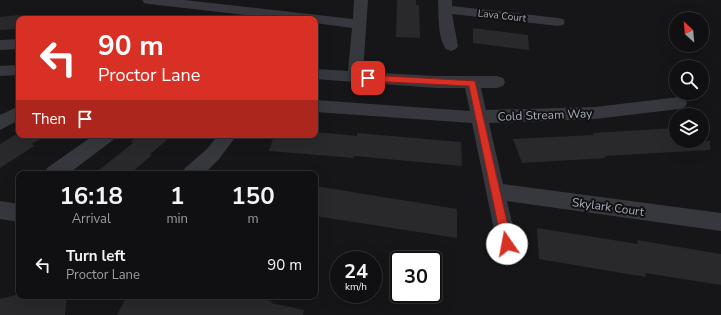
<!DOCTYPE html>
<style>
:root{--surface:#101012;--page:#1e1e20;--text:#f1f3f6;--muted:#9c9d9f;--line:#303032}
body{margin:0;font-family:"Nunito Sans",sans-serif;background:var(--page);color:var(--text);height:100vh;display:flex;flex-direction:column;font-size:15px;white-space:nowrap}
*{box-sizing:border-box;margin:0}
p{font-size:13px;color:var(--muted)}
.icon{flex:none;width:22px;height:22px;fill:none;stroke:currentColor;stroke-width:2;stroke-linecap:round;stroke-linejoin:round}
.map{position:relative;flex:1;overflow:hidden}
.panel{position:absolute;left:16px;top:171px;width:302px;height:128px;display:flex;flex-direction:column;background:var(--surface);border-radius:8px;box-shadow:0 4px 16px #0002,0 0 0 1px var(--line)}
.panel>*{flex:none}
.guide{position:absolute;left:16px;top:16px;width:302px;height:122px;border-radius:8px;box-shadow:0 4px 16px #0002,0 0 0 1px var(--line);background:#d93025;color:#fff;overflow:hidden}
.needle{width:26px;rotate:334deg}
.controls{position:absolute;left:669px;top:12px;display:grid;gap:8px}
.controls a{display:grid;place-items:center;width:40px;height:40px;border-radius:50%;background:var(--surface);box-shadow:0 4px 16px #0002,0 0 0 1px var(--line);font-size:20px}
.speed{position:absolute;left:330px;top:251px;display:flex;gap:8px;font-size:20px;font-weight:700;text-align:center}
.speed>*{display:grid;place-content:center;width:52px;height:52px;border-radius:50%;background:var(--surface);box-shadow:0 4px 16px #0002,0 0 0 1px var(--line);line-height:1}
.speed small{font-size:10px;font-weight:400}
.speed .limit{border:2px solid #111;border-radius:6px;background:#fff;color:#111}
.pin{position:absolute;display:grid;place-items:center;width:34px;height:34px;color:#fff;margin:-17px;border-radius:8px;box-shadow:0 2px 6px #0006}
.me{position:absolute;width:44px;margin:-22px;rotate:348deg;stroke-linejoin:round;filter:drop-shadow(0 0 3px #0008)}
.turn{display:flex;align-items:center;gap:14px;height:84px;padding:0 16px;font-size:18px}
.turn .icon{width:52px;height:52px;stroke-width:2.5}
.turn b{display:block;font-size:28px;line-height:34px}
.then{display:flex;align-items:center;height:38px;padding:0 16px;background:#0003;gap:8px;font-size:15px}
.eta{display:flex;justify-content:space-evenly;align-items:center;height:68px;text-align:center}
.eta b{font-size:24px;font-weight:700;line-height:28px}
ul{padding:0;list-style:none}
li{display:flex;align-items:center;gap:12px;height:52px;padding:0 16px}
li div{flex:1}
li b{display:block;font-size:15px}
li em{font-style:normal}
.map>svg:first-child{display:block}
.building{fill:#29292c}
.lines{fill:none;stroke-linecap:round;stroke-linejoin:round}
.minor{fill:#37383d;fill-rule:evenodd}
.route{fill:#d93025;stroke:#8d1f18}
.labels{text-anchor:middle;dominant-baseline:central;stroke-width:4;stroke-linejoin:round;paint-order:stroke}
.far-street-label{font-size:10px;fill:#a8adb8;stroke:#111113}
.street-label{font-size:12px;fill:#a8adb8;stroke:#111113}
</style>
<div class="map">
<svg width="721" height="315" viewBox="0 0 721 315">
<rect width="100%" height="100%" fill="#161618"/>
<!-- building -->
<path class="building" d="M397 0H416V5H419L420 38 396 37Z
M19 15V29L0 30V17Z
M473 28 528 35 529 50 473 43Z
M676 128V141H710V150L605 156 606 158 522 163 513 139 594 135 593 133Z
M315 132 357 136V133L461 142 462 166 354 156 353 158 269 151 274 135H315Z
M15 135H47L32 144 34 146 0 168V144Z
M139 135H173L150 154 152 155 130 174H94L133 143 131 141Z
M315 186 457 209V238L315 216Z
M537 228 638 244 637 240 721 254V285L645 273 646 277 539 259Z
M19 294V296H67L65 315H0V299Z
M127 296H249L272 301 271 303 304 310 303 315H117Z"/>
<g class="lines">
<!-- minor -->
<path class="minor" d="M142 0H184L353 19 354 0H368L363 72 436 76H497L503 78 505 82 503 86 497 88H481L486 110 595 107 679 97 685 99 687 103 685 107 679 109 595 119 489 123 503 184 721 213V231L507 201 517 244 514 251 507 254 500 251 497 244 472 123 315 112V100L470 111 465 88H436L315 79V69L348 71 352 28 315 23V19H279L149 4 144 3Z
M438 0H452V6L558 18 563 19 565 22 563 25 558 26 452 14 458 46 456 49 451 51 446 49C437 36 439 15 438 0Z
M19 39V49L0 50V40Z
M19 65V75L0 76V66Z
M19 106V120L0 130V115Z
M94 135H116L113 140 68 174H45L47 168Z
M218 135H237L219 159 204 174H183L185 168 207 149Z
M0 201 19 204V222L0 219Z"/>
</g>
<!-- route -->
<path class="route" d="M368 75 475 81 512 244 510 247 507 249 503 247 502 244 469 86 368 81 364 78Z"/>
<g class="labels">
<!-- far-street labels -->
<g class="far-street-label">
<text transform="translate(502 16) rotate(6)">Lava Court</text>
</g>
<!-- street labels -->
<g class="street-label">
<text transform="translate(545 115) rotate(-2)">Cold Stream Way</text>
<text transform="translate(608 207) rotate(8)">Skylark Court</text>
</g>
</g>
</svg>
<div class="controls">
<a><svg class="needle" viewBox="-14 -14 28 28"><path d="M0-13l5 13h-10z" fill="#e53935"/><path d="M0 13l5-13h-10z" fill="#9c9d9f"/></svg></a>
<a><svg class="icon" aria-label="search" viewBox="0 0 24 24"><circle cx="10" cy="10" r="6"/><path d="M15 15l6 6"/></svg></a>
<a><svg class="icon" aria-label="layers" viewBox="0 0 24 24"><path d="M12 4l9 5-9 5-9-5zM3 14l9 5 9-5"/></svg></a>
</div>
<div class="speed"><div>24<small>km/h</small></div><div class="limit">30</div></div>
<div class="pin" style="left:368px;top:78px;background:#d93025"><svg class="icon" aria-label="arrive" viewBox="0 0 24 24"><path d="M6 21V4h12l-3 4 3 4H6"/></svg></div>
<svg class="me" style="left:507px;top:244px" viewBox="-20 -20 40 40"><circle r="19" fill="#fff"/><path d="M0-13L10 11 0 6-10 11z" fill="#d93025"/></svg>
<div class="guide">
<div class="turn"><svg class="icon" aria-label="left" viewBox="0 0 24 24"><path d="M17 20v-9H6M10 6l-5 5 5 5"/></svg><div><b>90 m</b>Proctor Lane</div></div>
<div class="then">Then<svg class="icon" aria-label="arrive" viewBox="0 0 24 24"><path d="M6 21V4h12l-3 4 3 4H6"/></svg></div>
</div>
<section class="panel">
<div class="eta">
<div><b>16:18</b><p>Arrival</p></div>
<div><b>1</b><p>min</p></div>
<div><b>150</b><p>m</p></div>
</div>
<ul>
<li><svg class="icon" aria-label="left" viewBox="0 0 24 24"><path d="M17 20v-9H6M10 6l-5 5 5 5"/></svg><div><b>Turn left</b><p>Proctor Lane</p></div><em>90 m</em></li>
</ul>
</section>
</div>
